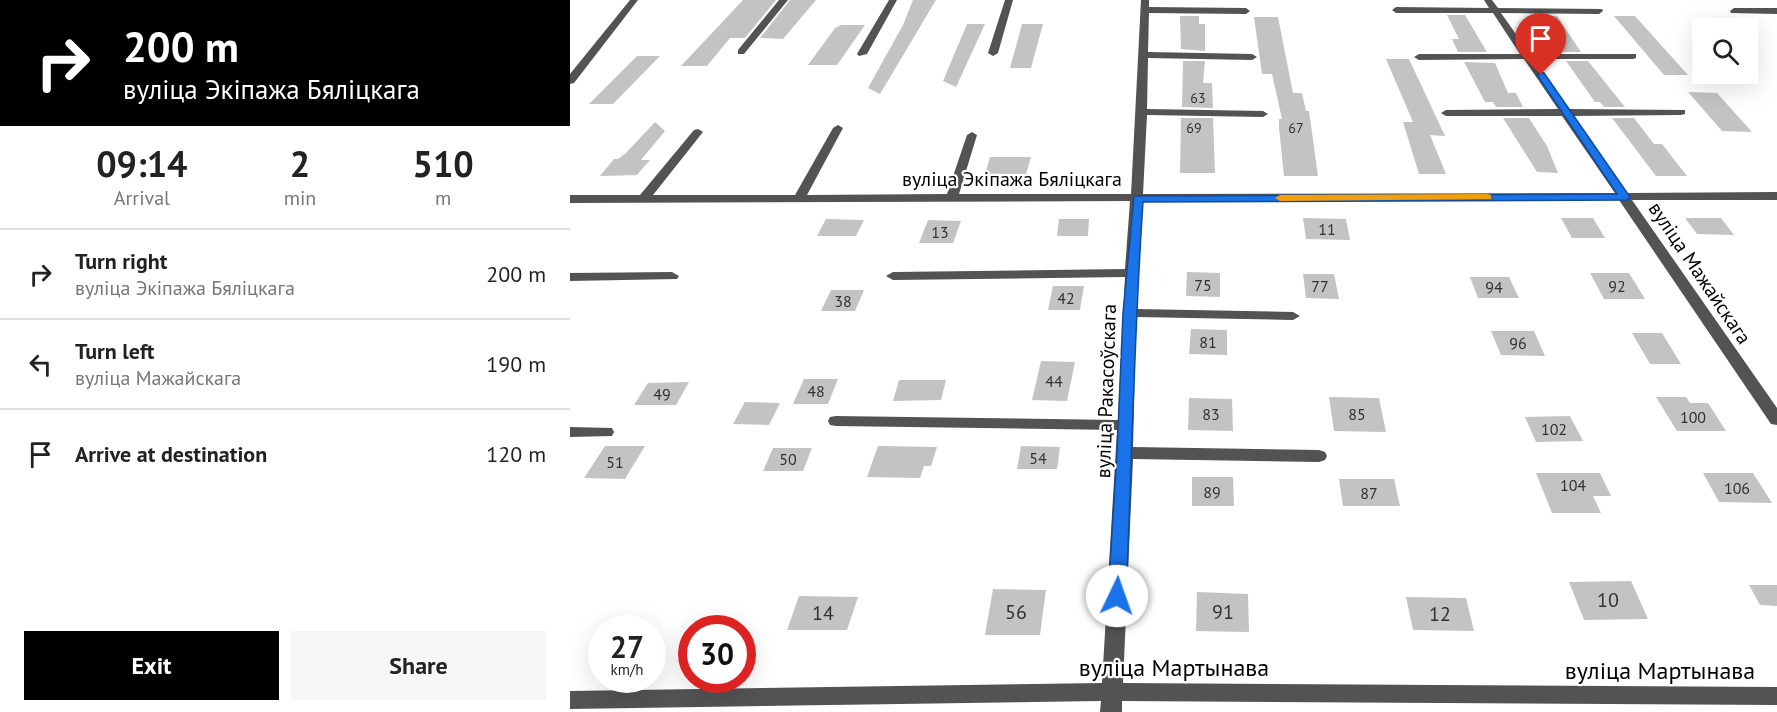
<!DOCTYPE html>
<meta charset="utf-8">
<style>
:root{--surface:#fff;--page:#f6f6f6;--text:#222;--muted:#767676;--line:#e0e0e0;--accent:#000}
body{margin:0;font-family:"PT Sans",sans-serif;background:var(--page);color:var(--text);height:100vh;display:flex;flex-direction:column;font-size:22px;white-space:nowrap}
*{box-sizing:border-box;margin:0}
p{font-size:20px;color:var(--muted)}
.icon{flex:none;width:33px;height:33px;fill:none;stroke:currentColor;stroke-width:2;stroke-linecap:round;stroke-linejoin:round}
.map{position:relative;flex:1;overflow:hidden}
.side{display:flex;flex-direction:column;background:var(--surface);width:570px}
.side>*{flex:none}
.hud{background:#000;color:#fff;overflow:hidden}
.buttons{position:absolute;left:1122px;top:18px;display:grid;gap:12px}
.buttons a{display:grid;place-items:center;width:66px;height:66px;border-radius:0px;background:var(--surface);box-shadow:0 6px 24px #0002;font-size:30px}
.speed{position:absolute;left:18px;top:615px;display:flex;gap:12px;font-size:30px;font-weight:700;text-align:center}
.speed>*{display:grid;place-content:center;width:78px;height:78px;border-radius:50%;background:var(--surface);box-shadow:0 6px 24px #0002;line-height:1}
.speed small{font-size:15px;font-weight:400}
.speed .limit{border:9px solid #d22;background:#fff;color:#111}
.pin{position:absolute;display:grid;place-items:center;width:51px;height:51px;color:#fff;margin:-62px -26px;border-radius:50% 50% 50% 0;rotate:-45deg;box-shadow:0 0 6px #0007}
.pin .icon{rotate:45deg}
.me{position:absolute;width:66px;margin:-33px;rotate:3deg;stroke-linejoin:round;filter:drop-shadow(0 0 4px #0008)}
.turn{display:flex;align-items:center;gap:21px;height:126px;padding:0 24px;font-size:27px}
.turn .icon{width:78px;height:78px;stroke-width:2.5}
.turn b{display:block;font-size:42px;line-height:51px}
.eta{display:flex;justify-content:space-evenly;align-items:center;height:102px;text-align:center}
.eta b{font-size:36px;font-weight:700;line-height:42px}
.action{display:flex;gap:12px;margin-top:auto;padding:12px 24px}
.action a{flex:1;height:69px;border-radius:0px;background:var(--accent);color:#fff;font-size:24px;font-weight:700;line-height:69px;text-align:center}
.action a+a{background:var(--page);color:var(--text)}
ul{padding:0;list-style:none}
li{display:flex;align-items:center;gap:18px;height:90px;padding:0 24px;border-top:2px solid var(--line)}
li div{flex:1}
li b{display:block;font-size:22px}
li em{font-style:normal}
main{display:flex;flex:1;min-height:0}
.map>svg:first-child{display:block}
.building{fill:#c3c3c3}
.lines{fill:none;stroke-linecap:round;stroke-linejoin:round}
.minor{fill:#535353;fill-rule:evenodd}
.route{fill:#1a73e8;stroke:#114b97;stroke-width:1.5}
.slow{fill:#f59e0b}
.labels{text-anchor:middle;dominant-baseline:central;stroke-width:4.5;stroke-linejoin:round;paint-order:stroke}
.far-number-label{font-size:14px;fill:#313131}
.number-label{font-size:16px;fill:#313131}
.street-label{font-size:20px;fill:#000;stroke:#fff}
.near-number-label{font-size:20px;fill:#313131}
.near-street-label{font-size:24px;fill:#000;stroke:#fff}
</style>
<main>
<section class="side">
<div class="hud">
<div class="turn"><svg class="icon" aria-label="right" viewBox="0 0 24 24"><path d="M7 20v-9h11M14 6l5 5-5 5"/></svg><div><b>200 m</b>вуліца Экіпажа Бяліцкага</div></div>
</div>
<div class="eta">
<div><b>09:14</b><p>Arrival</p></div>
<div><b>2</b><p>min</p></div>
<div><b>510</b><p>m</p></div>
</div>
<ul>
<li><svg class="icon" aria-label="right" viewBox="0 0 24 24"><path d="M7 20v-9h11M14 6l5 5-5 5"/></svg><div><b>Turn right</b><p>вуліца Экіпажа Бяліцкага</p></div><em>200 m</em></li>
<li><svg class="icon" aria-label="left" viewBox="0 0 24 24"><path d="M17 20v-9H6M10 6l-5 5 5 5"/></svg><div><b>Turn left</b><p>вуліца Мажайскага</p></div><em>190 m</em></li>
<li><svg class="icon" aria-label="arrive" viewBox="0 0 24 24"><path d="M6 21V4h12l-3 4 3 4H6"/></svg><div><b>Arrive at destination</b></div><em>120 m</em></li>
</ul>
<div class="action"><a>Exit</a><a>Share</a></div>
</section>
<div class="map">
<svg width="1207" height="712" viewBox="0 0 1207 712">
<rect width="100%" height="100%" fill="#fff"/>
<!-- building -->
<path class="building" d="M173 0H206L175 38H160L137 66H111Z
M220 0H246L213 39 190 38Z
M343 0H366L310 94 298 88 333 25Z
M877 15H895L917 52H888L882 39H889Z
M610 16H629V24H635V51L611 49Z
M966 16H987L1011 52H990Z
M1044 16H1065L1118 75H1094Z
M684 17H708L723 93H732L736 111H739L748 176H714L709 128V119H712L702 74H692Z
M397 24H415L386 87 373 81Z
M452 24H473L461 68H440Z
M271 25H295L267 65H238L265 28Z
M67 56H90L43 104H19Z
M816 59H839L875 136 860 135 876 174H849L833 122H843Z
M613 61H635L633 83H642L643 108 612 107Z
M996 61H1018L1055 107H1034L1030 102H1025Z
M894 62 925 63 938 93H946L953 107H926L923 102H915Z
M1118 92 1147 93 1182 132 1152 131Z
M611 118H643L645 173H610Z
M933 118H959L977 146 988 173 967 172Z
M1042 118H1064L1084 144H1092L1117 176H1086Z
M85 122 95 131 71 160H80L67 175 30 176 44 159H48L56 153Z
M420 157H461L456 174H415Z
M733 218 776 219 780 240 736 239Z
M991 218H1023L1035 238H1002Z
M1115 218H1151L1164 235 1127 234Z
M256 219 294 220 286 236H247Z
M489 219H519L518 236H487Z
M358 220 391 221 383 243H349Z
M617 272 650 273V297L616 296Z
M1020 273H1059L1075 299H1034Z
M733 274H764L769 299 736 298Z
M900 277H939L949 298H908Z
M483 286H514L510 310H478Z
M261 290H294L285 311H251Z
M621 329 657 330V355L619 354Z
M921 331H964L975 356 931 355Z
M1062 333H1092L1111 364H1080Z
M471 361 505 362 497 401 462 400Z
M234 379H268L258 404H223Z
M329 380H376L371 400 323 401Z
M119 382 106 405H64L78 383Z
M759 397 809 398 816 432 764 431Z
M1086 397H1116L1120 403H1138L1156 431H1107Z
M619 398 662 399 663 431 618 430Z
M175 402 210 403 199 425 163 424Z
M1000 416 1013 441 966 442 955 417Z
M35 446H75L55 479 14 478Z
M308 446 367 447 361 466H354L350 478 297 477Z
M451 446 490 447 487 469H447Z
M203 448H242L233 471H193Z
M966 473H1030L1041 496H1023L1031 513H982Z
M1133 473H1183L1202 503 1149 502Z
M622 477H663L664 506H622Z
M769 479H824L830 506H773Z
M1061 581 1078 619 1014 620 999 582Z
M1179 585H1207V606L1190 605Z
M423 589 476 590 470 635H415Z
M627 592 678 594 679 632 626 631Z
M229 596 288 597 277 630H217Z
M836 597 896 598 904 631 843 630Z"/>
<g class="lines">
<!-- minor -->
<path class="minor" d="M60 0H68L4 83 0 84V74Z
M209 0H218L174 54H168V50Z
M319 0H327L297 54 289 56 287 54Z
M435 0H443L428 53 423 56 418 53Z
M571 0H579V7L676 8 680 11 676 14 579 13 578 52 682 54 687 57 682 60 578 58 577 109 693 111 698 114 693 117 577 115 573 194 1045 193 992 116H876L871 113 876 110 988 109 954 59 849 60 844 57 849 54H950L923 13H826L822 10 826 7 919 8 914 0H922L928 8 1032 9 1033 11 1029 14 931 13 960 54H1066V58L1063 59H964L999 109 1115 110V114L1111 115 1003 116 1057 193 1207 192V200H1062L1207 408V425L1201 424 1049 200 572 201 566 309 723 312 730 316 723 320 566 317 563 447 749 450 755 452 757 456 755 460 749 462 563 459 553 683 1207 687V705L552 701V712H530L531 701 0 709V691L532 683 547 430 266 426 260 425 258 421 260 417 266 416 548 420 555 277 323 280 316 276 323 272 555 269 560 201 0 203V195H70L124 130 128 129 133 132 83 195H225L263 128 268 125 273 128 237 195 377 194 397 135 402 132 407 135 389 194H561Z
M1164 8H1207V14L1161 13 1160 11Z
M102 272 109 276 107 279 0 281V273Z
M0 427 42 428 44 432 42 436 0 437Z"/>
</g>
<!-- route -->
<path class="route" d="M971 72 974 73 1060 197 1058 200 573 202C564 333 562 465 556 596L553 601 547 603 541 601 538 596 547 453 553 313 564 196 1047 194 967 75Z"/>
<!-- slow -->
<path class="slow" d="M917 194 921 195V199L710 201 705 198 710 195Z"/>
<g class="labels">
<!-- far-number labels -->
<g class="far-number-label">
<text x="628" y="98">63</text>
<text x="624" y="128">69</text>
<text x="726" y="128">67</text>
</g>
<!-- number labels -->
<g class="number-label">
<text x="757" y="229">11</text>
<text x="370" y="232">13</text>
<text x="633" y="285">75</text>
<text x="750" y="286">77</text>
<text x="1047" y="286">92</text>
<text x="924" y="287">94</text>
<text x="496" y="298">42</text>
<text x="273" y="301">38</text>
<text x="638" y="342">81</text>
<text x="948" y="343">96</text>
<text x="484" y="381">44</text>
<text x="246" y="391">48</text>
<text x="92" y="394">49</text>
<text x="641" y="414">83</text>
<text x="787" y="414">85</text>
<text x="1123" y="417">100</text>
<text x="984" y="429">102</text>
<text x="468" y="458">54</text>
<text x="218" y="459">50</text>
<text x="45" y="462">51</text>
<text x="1003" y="485">104</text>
<text x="1167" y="488">106</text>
<text x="642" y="492">89</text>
<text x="799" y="493">87</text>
</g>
<!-- street labels -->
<g class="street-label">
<text x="442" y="179">вуліца Экіпажа Бяліцкага</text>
<text transform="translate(1130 273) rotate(56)">вуліца Мажайскага</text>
<text transform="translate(536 391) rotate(-88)">вуліца Ракасоўскага</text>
</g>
<!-- near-number labels -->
<g class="near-number-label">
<text x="1038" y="600">10</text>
<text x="446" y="612">56</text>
<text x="653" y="612">91</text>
<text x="253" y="613">14</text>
<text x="870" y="614">12</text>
</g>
<!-- near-street labels -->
<g class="near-street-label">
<text x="604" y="667">вуліца Мартынава</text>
<text x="1090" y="670">вуліца Мартынава</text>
</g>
</g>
</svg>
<div class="buttons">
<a><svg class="icon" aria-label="search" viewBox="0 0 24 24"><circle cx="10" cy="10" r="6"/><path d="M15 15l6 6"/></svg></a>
</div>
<div class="speed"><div>27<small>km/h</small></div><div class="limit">30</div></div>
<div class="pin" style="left:971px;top:75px;background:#d93025"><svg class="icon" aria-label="arrive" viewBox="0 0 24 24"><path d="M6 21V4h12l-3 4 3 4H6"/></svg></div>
<svg class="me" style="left:547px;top:596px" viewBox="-20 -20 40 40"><circle r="19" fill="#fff"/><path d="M0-13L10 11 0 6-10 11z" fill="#1a73e8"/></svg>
</div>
</main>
